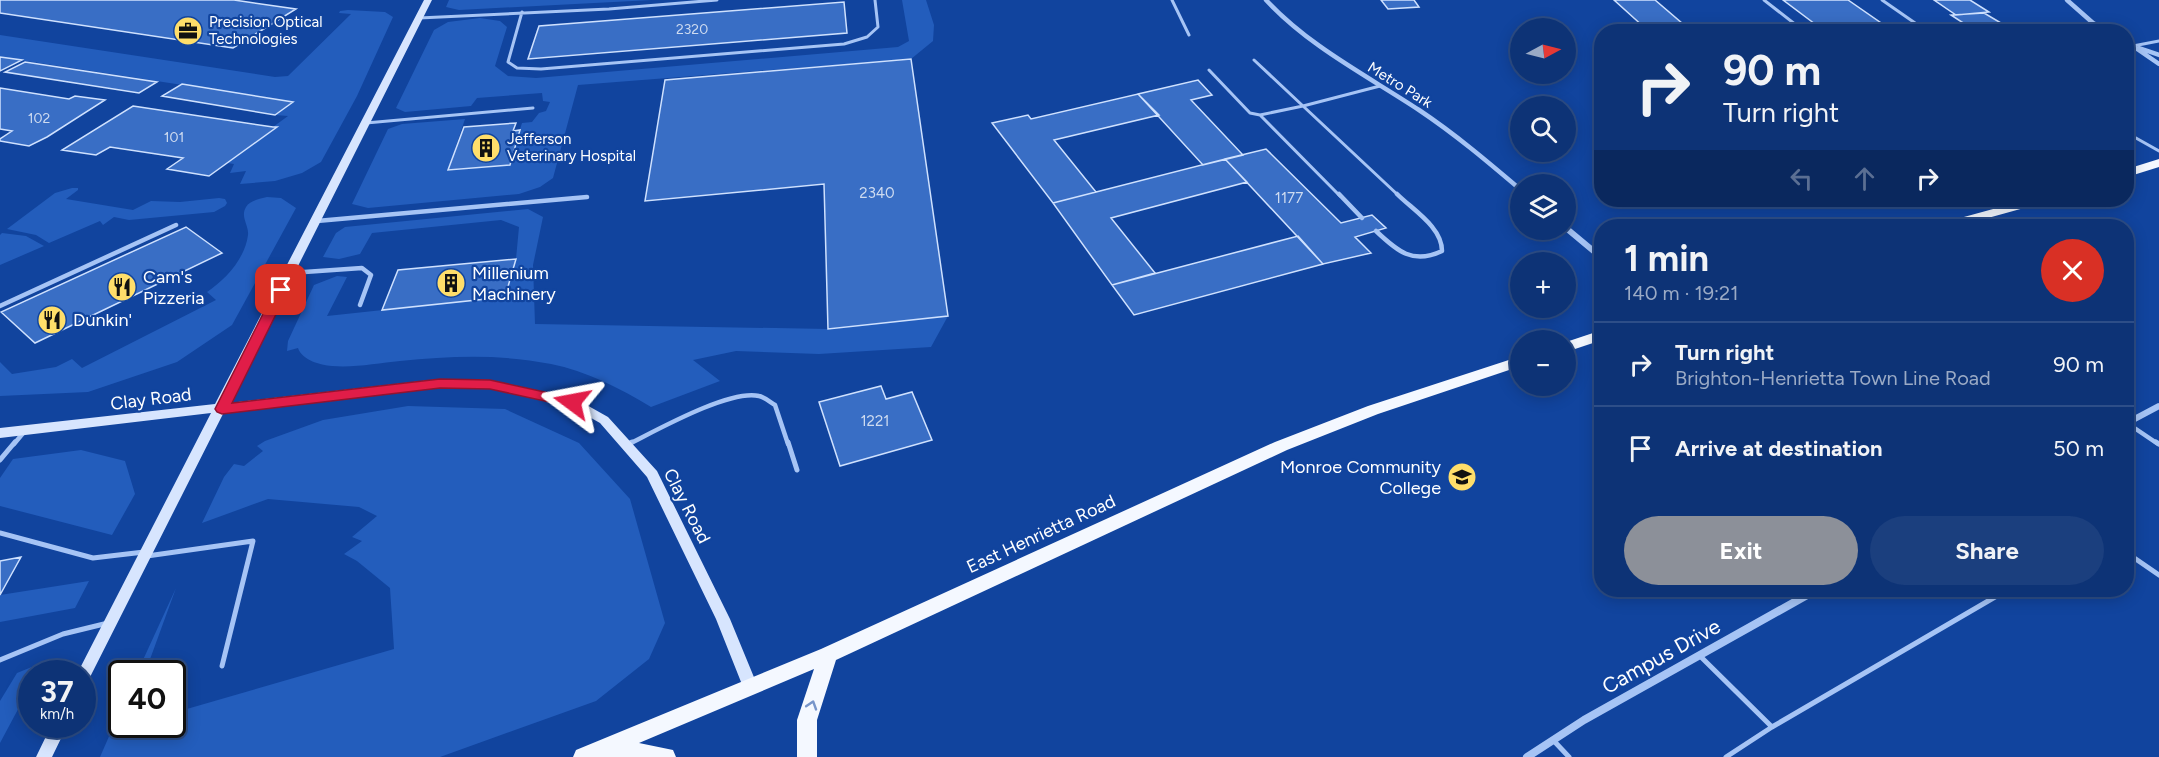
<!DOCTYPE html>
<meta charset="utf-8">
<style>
:root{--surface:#0d3376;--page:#1b3f7e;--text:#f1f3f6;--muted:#9aaac5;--line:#2d4e88;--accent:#8c9099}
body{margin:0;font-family:Figtree,sans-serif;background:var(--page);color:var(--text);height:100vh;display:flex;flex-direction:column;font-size:22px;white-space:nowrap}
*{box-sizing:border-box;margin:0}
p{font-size:20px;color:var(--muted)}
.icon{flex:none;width:33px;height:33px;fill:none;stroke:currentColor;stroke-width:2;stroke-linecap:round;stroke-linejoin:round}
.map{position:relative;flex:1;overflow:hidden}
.side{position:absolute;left:1594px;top:219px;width:540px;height:378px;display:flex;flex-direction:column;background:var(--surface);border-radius:24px;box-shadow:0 3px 15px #0003,0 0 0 2px var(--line)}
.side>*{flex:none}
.top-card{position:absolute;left:1594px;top:24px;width:540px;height:183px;border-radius:24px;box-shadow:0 3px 15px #0003,0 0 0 2px var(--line);background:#0d3376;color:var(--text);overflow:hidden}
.needle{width:39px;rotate:83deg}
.buttons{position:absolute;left:1510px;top:18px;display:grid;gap:12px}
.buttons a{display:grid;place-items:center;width:66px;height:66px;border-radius:50%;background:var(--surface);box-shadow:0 3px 15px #0003,0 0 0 2px var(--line);font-size:30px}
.speed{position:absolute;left:18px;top:660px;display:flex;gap:12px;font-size:30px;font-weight:700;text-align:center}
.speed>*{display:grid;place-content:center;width:78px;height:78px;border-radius:50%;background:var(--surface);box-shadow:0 3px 15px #0003,0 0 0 2px var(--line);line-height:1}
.speed small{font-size:15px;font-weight:400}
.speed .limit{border:3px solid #111;border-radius:9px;background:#fff;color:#111}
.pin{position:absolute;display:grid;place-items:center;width:51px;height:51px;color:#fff;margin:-26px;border-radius:12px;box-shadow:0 3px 9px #0006}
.me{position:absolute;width:66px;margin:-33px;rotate:283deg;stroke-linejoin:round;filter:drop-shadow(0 0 4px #0008)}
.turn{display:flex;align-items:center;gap:21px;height:126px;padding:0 30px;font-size:27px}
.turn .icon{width:78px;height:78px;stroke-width:2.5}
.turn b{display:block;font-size:42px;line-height:51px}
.lanes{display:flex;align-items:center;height:57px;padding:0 30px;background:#0003;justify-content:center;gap:30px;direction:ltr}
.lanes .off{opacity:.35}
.round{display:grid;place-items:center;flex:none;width:63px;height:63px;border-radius:32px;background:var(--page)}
.summary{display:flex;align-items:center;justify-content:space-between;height:102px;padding:0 30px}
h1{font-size:36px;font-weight:700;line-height:45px}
.primary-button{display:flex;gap:12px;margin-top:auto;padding:12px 30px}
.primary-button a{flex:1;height:69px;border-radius:36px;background:var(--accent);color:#fff;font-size:24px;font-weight:700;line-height:69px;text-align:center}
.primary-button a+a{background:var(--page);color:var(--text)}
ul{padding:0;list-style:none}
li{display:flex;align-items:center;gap:18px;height:84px;padding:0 30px;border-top:2px solid var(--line)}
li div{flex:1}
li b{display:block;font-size:22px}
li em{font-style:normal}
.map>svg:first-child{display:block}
.green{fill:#235dbc}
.building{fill:#396ec5;stroke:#cfe1fe;stroke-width:1.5}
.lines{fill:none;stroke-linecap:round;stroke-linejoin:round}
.lane-far2{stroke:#a6c4f5;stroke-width:3}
.lane-far1{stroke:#a6c4f5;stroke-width:4.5}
.lane{stroke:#a6c4f5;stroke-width:5}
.street-far2{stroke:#a6c4f5;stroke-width:4.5}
.street-far1{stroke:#a6c4f5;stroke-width:6}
.street{stroke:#a6c4f5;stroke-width:8}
.secondary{fill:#d7e5fe;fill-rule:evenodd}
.primary{fill:#f4f8ff;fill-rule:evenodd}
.oneway{stroke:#7795ca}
.route{fill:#e11d48;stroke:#92132f;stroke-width:1.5}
.labels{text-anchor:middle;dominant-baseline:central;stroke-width:4.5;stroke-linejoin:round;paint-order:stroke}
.far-number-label{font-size:14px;fill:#cedbf0}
.far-poi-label{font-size:15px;fill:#fff;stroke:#11449e;text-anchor:start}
.far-street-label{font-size:15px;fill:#fff;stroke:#11449e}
.number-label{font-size:15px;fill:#cedbf0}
.poi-label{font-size:18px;fill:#fff;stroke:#11449e;text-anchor:start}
.street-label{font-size:18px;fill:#fff;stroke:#11449e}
.near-street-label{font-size:21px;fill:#fff;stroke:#11449e}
</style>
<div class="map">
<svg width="2159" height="757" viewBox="0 0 2159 757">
<rect width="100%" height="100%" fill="#11449e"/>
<!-- green -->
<path class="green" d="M449 0H652L459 10 446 7Z
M902 0H926L934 25 933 41 911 59 578 85 553 178 540 187 519 194 368 208 352 204 388 129 402 124 465 119 448 170 509 165 522 123 532 122 539 113 546 111 550 102 543 101 542 93 477 98 471 106 405 112 396 108 434 30 448 22 480 18 500 21 507 27 495 66 508 76 536 78 898 47 909 41Z
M348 10 385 12 393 17 357 96 321 162 302 173 275 181 240 184 246 171 230 173 234 164 227 163 276 128 273 127 288 116 275 115 293 102 0 57V35L275 77 288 76 351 14 339 13 340 11Z
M72 188H78V190L66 199 133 210 151 201 180 202 219 198 225 199 227 203 225 206 214 212 129 220 114 217 103 225 100 221 49 243 36 235 7 229 55 193Z
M267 197 281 198 296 208 232 325 177 362 88 392 0 396V362L12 374 56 367 72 359 82 368 216 300 207 292C225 280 245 259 248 235 249 225 240 217 246 207 250 200 260 199 267 197Z
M528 209 543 217 533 265 535 324 828 329 948 316 931 347 819 354 736 351 693 360 720 381 651 407C620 388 586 371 551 364 501 354 451 356 400 361 379 363 354 368 332 366 320 365 302 360 298 348L287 351 288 341 314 285 337 276 347 277 327 316 504 297 516 259 519 227 501 220 372 233 360 254 339 259 323 257 336 233 345 227Z
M2 233 26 236 44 246 0 265V235Z
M408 406 505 409 579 443 630 499 665 623 649 659 596 701 440 757H100L121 709 122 724H172L173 713 394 649 390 588 357 561 344 554 362 541 352 537 377 516 359 507 268 499 202 523 224 477 234 464 244 466 263 451 257 446 265 441 323 420Z
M81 450 125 461 135 494 112 535 0 506V478L13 459Z
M89 581 75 608 0 622V595Z
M176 588 145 673H137Z
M44 662 38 673 32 674 31 685 0 743V701L17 673Z"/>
<!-- building -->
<path class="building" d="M0 0H234L296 9 233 48 0 13Z
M1381 0H1414L1419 7 1388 9Z
M1614 0H1655L1683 24 1645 28Z
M1783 0H1848L1884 25 1823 30Z
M1934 0H1970L1989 12 1956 15Z
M844 2 847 33 528 59 539 26Z
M1984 13 2013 30 2015 32H1977L1951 15Z
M0 57 22 60 0 71Z
M911 59 948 316 828 329 824 184 645 201 665 80Z
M25 62 157 82 139 93 5 72Z
M1198 80 1212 95 1191 100 1243 155 1203 165 1138 94Z
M182 84 293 102 275 115 162 96Z
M0 88 69 99 75 96 105 100 47 137 29 146 0 141V139L12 131 0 129Z
M1138 94 1159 115 1054 140 1096 192 1053 203 992 123 1028 115 1031 119Z
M133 106 273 127H277L209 176 167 169 183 158 110 147 96 155 62 150Z
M516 123 513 131 520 130 510 165 448 170 464 127Z
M1266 149 1341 223 1372 215 1386 228 1355 237 1371 253 1323 264 1225 159Z
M1225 159 1247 182 1111 218 1155 273 1112 285 1053 203Z
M186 227 222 253 35 343 1 312Z
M1298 236 1323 264 1134 315 1112 285Z
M516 259 505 297 382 310 398 270Z
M881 386 886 399 912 392 932 440 840 466 819 402Z
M21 557 0 595V561Z"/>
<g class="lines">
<!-- lane-far2 -->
<path class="lane-far2" d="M1172 0 1189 35
M1764 0 1805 32
M1882 0 1928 32
M522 12 508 62 517 68 541 69 844 44 867 37 878 27 875 0
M419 18 609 9 717 0
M2133 46 2159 41
M1254 60 1303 106
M1209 70 1250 113 1260 115 1303 106
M1380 86 1303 106 1399 196
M1260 115 1340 196
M366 123 533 108
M2127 133 2159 151"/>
<!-- lane-far1 -->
<path class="lane-far1" d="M1339 194 1362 218
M317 221 587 197
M1376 231C1397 251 1413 265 1442 251 1442 227 1413 210 1397 194
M290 273 362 268 371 275 360 305
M0 306 176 225
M2127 423 2158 444
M14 444 24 432
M629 444C657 430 730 389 759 396 764 397 770 402 775 405L788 444"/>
<!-- lane -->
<path class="lane" d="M788 442 797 470
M2156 442 2159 444
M626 445 632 442
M0 460 15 442
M0 533 93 558 144 552
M2127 553 2159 575
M147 556 253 541 222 666
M1699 655 1772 727
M0 660 63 634 108 623
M1553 740 1569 757
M1726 757 1772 727 2007 590"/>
<!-- street-far2 -->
<path class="street-far2" d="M1266 0C1310 47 1366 75 1419 110 1455 134 1488 162 1521 190
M2067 0 2093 23 2108 32
M2127 42 2159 64
M2139 48 2159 55"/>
<!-- street-far1 -->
<path class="street-far1" d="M1566 228 1602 258
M2127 423 2159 406"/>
<!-- street -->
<path class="street" d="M1527 757 1584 720 1816 590"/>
<!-- secondary -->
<path class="secondary" d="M424 0H432L229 403 440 379 490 380 576 399 608 417 657 471 730 619 758 687 755 692 750 694 745 692 716 619 647 477 600 423 568 405 490 388 440 387 224 412 87 683 82 684V674H77L211 413 0 438V428L215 404Z
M52 724H68L52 757H36Z"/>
<!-- primary -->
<path class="primary" d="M2159 159V167L2127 177V169Z
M2026 200H2044L2042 203 1959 226H1941L1942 223Z
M1602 330V340L1566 352V342Z
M1521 356V366L1378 414 1287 450 836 660 817 720V757H797V720L814 669 639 743 673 750 676 757H573L576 750 821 649 1275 442 1368 406Z"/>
</g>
<!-- one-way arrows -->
<defs><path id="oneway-chevron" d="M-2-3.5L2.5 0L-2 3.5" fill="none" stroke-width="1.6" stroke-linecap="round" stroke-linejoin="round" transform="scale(1.5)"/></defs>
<use class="oneway" href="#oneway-chevron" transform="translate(812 705) rotate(-72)"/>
<!-- route -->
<path class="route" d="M281 286 288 290 232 403 440 379 490 380 572 398 579 402 572 407 490 389 440 388 222 414 217 412 215 409 275 290Z"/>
<!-- icons -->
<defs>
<g id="office-disc" transform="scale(1.5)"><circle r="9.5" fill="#ffde6a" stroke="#11449e"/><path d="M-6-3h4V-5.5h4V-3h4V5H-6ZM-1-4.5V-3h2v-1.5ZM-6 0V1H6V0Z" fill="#111"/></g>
<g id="building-disc" transform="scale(1.5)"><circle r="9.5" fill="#ffde6a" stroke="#11449e"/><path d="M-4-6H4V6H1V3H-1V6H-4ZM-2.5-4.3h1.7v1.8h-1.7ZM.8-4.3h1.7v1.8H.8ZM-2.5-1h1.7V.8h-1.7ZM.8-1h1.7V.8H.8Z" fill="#111"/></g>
<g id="restaurant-disc" transform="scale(1.5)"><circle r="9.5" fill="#ffde6a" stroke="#11449e"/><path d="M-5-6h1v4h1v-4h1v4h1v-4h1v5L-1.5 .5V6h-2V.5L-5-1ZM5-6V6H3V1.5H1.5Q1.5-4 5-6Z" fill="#111"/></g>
<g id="university-disc" transform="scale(1.5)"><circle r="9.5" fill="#ffde6a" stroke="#11449e"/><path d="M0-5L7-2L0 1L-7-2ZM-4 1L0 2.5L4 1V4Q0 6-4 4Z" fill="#111"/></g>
</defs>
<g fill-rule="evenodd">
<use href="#office-disc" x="188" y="31"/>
<use href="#building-disc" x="486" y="148"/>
<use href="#building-disc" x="451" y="283"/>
<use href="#restaurant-disc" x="122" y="287"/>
<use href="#restaurant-disc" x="52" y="320"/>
<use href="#university-disc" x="1462" y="477"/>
</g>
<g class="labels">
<!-- far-number labels -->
<g class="far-number-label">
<text x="692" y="29">2320</text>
<text x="39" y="118">102</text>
<text x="174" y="137">101</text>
</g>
<!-- far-poi labels -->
<g class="far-poi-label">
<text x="209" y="22">Precision Optical<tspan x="209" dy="17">Technologies</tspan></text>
<text x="507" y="139">Jefferson<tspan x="507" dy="17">Veterinary Hospital</tspan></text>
</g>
<!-- far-street labels -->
<g class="far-street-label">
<text transform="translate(1400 85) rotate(32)">Metro Park</text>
</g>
<!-- number labels -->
<g class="number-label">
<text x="877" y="193">2340</text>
<text x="1289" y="198">1177</text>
<text x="875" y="421">1221</text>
</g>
<!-- poi labels -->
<g class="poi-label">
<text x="472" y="273">Millenium<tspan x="472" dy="21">Machinery</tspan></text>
<text x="143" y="277">Cam's<tspan x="143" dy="21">Pizzeria</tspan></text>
<text x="73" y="320">Dunkin'</text>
<text x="1441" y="467" text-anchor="end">Monroe Community<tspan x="1441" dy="21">College</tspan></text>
</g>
<!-- street labels -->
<g class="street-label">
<text transform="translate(151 399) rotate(-7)">Clay Road</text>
<text transform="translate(687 506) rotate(63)">Clay Road</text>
<text transform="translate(1041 534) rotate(-25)">East Henrietta Road</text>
</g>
<!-- near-street labels -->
<g class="near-street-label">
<text transform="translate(1661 656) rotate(-29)">Campus Drive</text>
</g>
</g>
</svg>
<div class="buttons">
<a><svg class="needle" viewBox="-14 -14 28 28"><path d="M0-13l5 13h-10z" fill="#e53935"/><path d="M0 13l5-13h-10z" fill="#9aaac5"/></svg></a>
<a><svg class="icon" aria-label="search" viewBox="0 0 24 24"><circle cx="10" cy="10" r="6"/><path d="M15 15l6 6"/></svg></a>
<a><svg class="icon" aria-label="layers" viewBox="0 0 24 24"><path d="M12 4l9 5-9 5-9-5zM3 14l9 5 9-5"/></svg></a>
<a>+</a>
<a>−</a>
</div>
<div class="speed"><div>37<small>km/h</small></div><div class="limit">40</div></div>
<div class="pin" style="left:281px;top:290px;background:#d93025"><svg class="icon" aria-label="arrive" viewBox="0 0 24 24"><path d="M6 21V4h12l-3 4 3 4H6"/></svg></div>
<svg class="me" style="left:572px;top:402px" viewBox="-20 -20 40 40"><path d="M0-17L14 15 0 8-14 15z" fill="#e11d48" stroke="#fff" stroke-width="4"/></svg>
<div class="top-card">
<div class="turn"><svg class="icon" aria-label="right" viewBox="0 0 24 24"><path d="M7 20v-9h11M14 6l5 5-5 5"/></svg><div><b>90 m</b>Turn right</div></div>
<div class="lanes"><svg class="icon off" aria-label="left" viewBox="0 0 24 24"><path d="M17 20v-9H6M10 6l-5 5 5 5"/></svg><svg class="icon off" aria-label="ahead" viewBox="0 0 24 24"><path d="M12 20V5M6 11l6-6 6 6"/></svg><svg class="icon" aria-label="right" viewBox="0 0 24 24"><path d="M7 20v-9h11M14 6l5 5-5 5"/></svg></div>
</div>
<section class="side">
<div class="summary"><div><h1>1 min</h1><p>140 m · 19:21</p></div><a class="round" style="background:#d93025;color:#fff"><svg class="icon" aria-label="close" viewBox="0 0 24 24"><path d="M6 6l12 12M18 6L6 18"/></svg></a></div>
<ul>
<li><svg class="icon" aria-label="right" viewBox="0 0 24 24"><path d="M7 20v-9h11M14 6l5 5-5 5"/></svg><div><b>Turn right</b><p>Brighton-Henrietta Town Line Road</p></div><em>90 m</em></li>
<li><svg class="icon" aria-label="arrive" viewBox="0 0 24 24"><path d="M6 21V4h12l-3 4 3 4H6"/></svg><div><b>Arrive at destination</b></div><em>50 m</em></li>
</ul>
<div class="primary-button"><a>Exit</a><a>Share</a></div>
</section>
</div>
